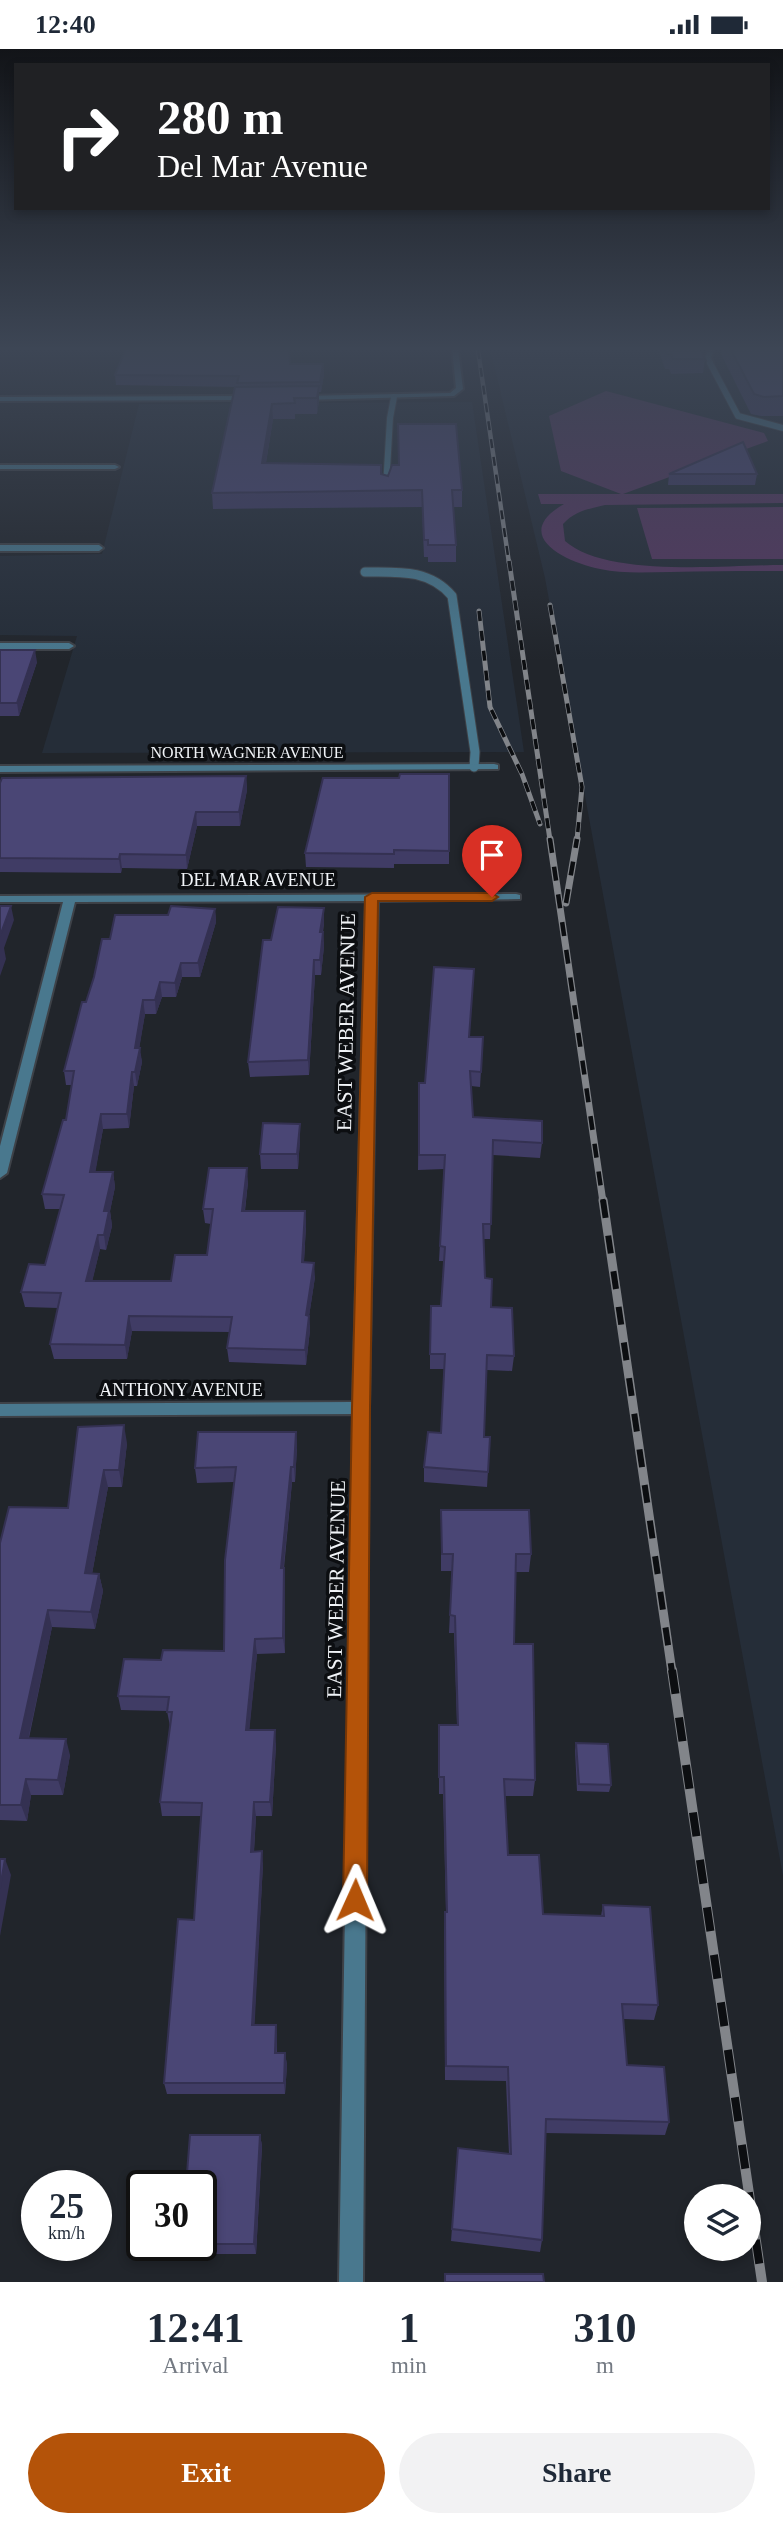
<!DOCTYPE html>
<style>
:root{--surface:#fff;--page:#f2f2f3;--text:#1f2937;--muted:#747a83;--accent:#b45309}
body{margin:0;font-family:Georgia,serif;background:var(--page);color:var(--text);height:100vh;display:flex;flex-direction:column;font-size:26px;white-space:nowrap}
*{box-sizing:border-box;margin:0}
p{font-size:23px;color:var(--muted)}
.icon{flex:none;width:38px;height:38px;fill:none;stroke:currentColor;stroke-width:2;stroke-linecap:round;stroke-linejoin:round}
.map{position:relative;height:2233px;overflow:hidden}
.details{display:flex;flex-direction:column;background:var(--surface);flex:1}
.details>*{flex:none}
.hud{position:absolute;left:14px;top:14px;width:756px;height:147px;border-radius:0px;box-shadow:0 4px 10px #0003;background:#202124;color:#fff;overflow:hidden}
.tools{position:absolute;left:684px;top:2135px;display:grid;gap:14px}
.tools a{display:grid;place-items:center;width:77px;height:77px;border-radius:50%;background:var(--surface);box-shadow:0 4px 10px #0003;font-size:35px}
.speed{position:absolute;left:21px;top:2121px;display:flex;gap:14px;font-size:35px;font-weight:700;text-align:center}
.speed>*{display:grid;place-content:center;width:91px;height:91px;border-radius:50%;background:var(--surface);box-shadow:0 4px 10px #0003;line-height:1}
.speed small{font-size:18px;font-weight:400}
.speed .limit{border:4px solid #111;border-radius:10px;background:#fff;color:#111}
.pin{position:absolute;display:grid;place-items:center;width:60px;height:60px;color:#fff;margin:-72px -30px;border-radius:50% 50% 50% 0;rotate:-45deg;box-shadow:0 0 7px #0007}
.pin .icon{rotate:45deg}
.me{position:absolute;width:77px;margin:-38px;rotate:1deg;stroke-linejoin:round;filter:drop-shadow(0 0 5px #0008)}
.turn{display:flex;align-items:center;gap:24px;height:147px;padding:0 28px;font-size:32px}
.turn .icon{width:91px;height:91px;stroke-width:2.5}
.turn b{display:block;font-size:49px;line-height:60px}
.eta{display:flex;justify-content:space-evenly;align-items:center;height:119px;text-align:center}
.eta b{font-size:42px;font-weight:700;line-height:49px}
.cta{display:flex;gap:14px;margin-top:auto;padding:14px 28px}
.cta a{flex:1;height:80px;border-radius:42px;background:var(--accent);color:#fff;font-size:28px;font-weight:700;line-height:80px;text-align:center}
.cta a+a{background:var(--page);color:var(--text)}
.status{display:flex;justify-content:space-between;align-items:center;height:49px;padding:0 35px;background:var(--surface);direction:ltr}
.status svg{height:19px;fill:currentColor}
.map>svg:first-child{display:block}
.built{fill:#252d38}
.green{fill:#553861}
.lines{fill:none;stroke-linecap:round;stroke-linejoin:round}
.lane-far1-casing{stroke:#3e4248;stroke-width:8}
.lane-casing{stroke:#3e4248;stroke-width:11}
.street-casing{stroke:#3e4248;stroke-width:4}
.lane-far1{stroke:#49788e;stroke-width:6}
.lane{stroke:#49788e;stroke-width:9}
.street{fill:#49788e;fill-rule:evenodd}
.rail-far4-casing{stroke:#82858a;stroke-width:4.5}
.rail-far3-casing{stroke:#82858a;stroke-width:5}
.rail-far2-casing{stroke:#82858a;stroke-width:7}
.rail-far1-casing{stroke:#82858a;stroke-width:9}
.rail-casing{stroke:#82858a;stroke-width:10}
.rail-far4{stroke:#0c0e11;stroke-width:2.5;stroke-dasharray:9;stroke-linecap:butt}
.rail-far3{stroke:#0c0e11;stroke-width:3.5;stroke-dasharray:10;stroke-linecap:butt}
.rail-far2{stroke:#0c0e11;stroke-width:4.5;stroke-dasharray:14;stroke-linecap:butt}
.rail-far1{stroke:#0c0e11;stroke-width:6;stroke-dasharray:18;stroke-linecap:butt}
.rail{stroke:#0c0e11;stroke-width:8;stroke-dasharray:24;stroke-linecap:butt}
.wall{fill:#403c65}
.shaded-wall{fill:#343152}
.building{fill:#4a4675;stroke:#343152;stroke-width:2}
.route{fill:#b45309;stroke:#753606;stroke-width:2}
.labels{text-anchor:middle;dominant-baseline:central;stroke-width:7;stroke-linejoin:round;paint-order:stroke}
.far-street-label{font-size:16px;fill:#f1f4f8;stroke:#0c0e11}
.street-label{font-size:18px;fill:#f1f4f8;stroke:#0c0e11}
.near-street-label{font-size:21px;fill:#f1f4f8;stroke:#0c0e11}
</style>
<div class="status"><b>12:40</b><svg viewBox="0 0 49 12"><path d="M0 12V9h3v3zM5 12V6h3v6zM10 12V3h3v9zM15 12V0h3v12zM26 1h20v11H26zM47 4h2v5h-2z"/></svg></div>
<div class="map">
<svg width="783" height="2233" viewBox="0 0 783 2233">
<rect width="100%" height="100%" fill="#21252b"/>
<!-- built -->
<path class="built" d="M490 299H783V1827L545 529Z
M472 353 524 703 42 704 77 587 0 586V507L102 505 139 355Z"/>
<!-- green -->
<path class="green" d="M606 342 764 384 768 392 623 445H783V454L605 456C588 460 575 462 563 475L565 492C606 529 728 516 783 516V522C745 522 708 522 670 523 647 523 623 525 600 520 565 513 510 486 564 455H541L538 445H621L561 422 549 367Z
M783 458V510H652L637 459Z"/>
<g class="lines">
<!-- lane-far1 casing -->
<g class="lane-far1-casing">
<path id="lane-far1" d="M710 314 738 367 783 379
M386 438 390 369 394 348"/>
</g>
<!-- lane casing -->
<g class="lane-casing">
<path id="lane" d="M365 523C398 523 429 520 452 547L475 703 474 718"/>
</g>
<!-- street casing -->
<g class="street-casing">
<path id="street" d="M452 299H458L463 340 454 347 302 351 299 349 302 347 450 344 456 339Z
M709 299H715L711 308 713 314 710 316 705 308Z
M0 348 251 347 254 349 251 351 0 352Z
M0 416H115L119 418 115 420H0Z
M0 496H99L103 499 99 502H0Z
M0 594H69L74 597 69 600H0Z
M494 715 498 716V720L0 723V717Z
M516 845 520 846V850L378 852 369 1359 363 2233H339L353 1365 0 1367V1355L353 1353 366 852 75 853 7 1124 0 1129V1097L63 853H0V847Z"/>
</g>
<!-- lane-far1 -->
<use href="#lane-far1" class="lane-far1"/>
<!-- lane -->
<use href="#lane" class="lane"/>
<!-- street -->
<use href="#street" class="street"/>
<!-- rail-far4 casing -->
<g class="rail-far4-casing">
<path id="rail-far4" d="M478 301 509 514"/>
</g>
<!-- rail-far3 casing -->
<g class="rail-far3-casing">
<path id="rail-far3" d="M509 512 550 791
M550 556 582 738 577 791
M479 562 490 658 522 725 540 775"/>
</g>
<!-- rail-far2 casing -->
<g class="rail-far2-casing">
<path id="rail-far2" d="M550 790 603 1153
M566 854 577 790"/>
</g>
<!-- rail-far1 casing -->
<g class="rail-far1-casing">
<path id="rail-far1" d="M603 1151 672 1623"/>
</g>
<!-- rail casing -->
<g class="rail-casing">
<path id="rail" d="M672 1621 762 2233"/>
</g>
<!-- rail-far4 -->
<use href="#rail-far4" class="rail-far4"/>
<!-- rail-far3 -->
<use href="#rail-far3" class="rail-far3"/>
<!-- rail-far2 -->
<use href="#rail-far2" class="rail-far2"/>
<!-- rail-far1 -->
<use href="#rail-far1" class="rail-far1"/>
<!-- rail -->
<use href="#rail" class="rail"/>
</g>
<!-- wall -->
<path class="wall" d="M658 299H700L705 310 703 324 671 325 669 320H665Z
M722 299H783V367H761L751 365 721 305Z
M290 315H323L324 325 321 343H319V352L317 365H295V370H273L266 414 381 425 462 441V458H453L456 496V513H428V508H424L422 458 213 460 212 444 238 338 116 336 115 326Z
M669 425H757L755 436H668Z
M0 601 37 613 19 667H0Z
M246 727 247 741 240 777H197L187 820 122 819 121 824 0 823V734Z
M323 729 449 802V815H394V819L306 818 305 804Z
M324 859V874L323 883 324 897 321 926H315L309 1026 250 1028 248 1013 271 891Z
M215 860 216 873 200 928H182L176 948H162L156 965H145L139 999 142 1013 137 1037H134L129 1079 103 1080 95 1123H113L115 1138 110 1162 112 1177 106 1201 100 1200 92 1232H171L207 1206 211 1175 205 1174 203 1160 248 1133 245 1162H305L306 1176 304 1213 315 1228 309 1267 310 1281 306 1316 229 1313 227 1299 230 1283 132 1282 127 1310H54L50 1295 58 1259 25 1258 21 1243 45 1216 60 1160H45L42 1145 66 1071 72 1036H66L64 1022 86 953 110 890 168 866Z
M469 988H483L480 1038 471 1037 473 1068 542 1094 540 1109 493 1106 490 1190H483L485 1229 491 1258 514 1307 512 1322 487 1321 484 1388H490L487 1438 424 1433V1418L441 1384 444 1320H430V1272L441 1257 444 1212H439L444 1120 418 1121 419 1034H425Z
M300 1075V1090L298 1120H261L260 1105Z
M296 1383 297 1398 295 1433H292L284 1519 285 1534V1604L257 1605 249 1681 276 1695 272 1767H256L254 1803 263 1815 254 1976H276L277 1988V2004H285L287 2016 285 2045H167L164 2034 194 1871 201 1767H162L160 1753 170 1677 167 1662 121 1661 118 1647 224 1602 234 1433 197 1434 195 1419Z
M127 1394 122 1438H108L92 1525H99L103 1542 95 1580 52 1578 29 1689 70 1706 63 1746H31L27 1772 0 1771V1494L68 1459Z
M441 1461 531 1505 529 1523H515L514 1595 535 1731 533 1747H505L508 1806 543 1865 601 1867 603 1856 658 1956 654 1971 623 1970 627 2016 669 2073 665 2086 545 2084 542 2191 540 2203 451 2192 458 2099 509 2105 506 2032 445 2031 444 1878 445 1863H446L443 1745H439V1676H457L454 1584H449L452 1522H441Z
M576 1694 611 1736 609 1743 577 1742 575 1701Z
M260 2086 262 2097 256 2205H183L181 2196H201V2137Z"/>
<!-- shaded-wall -->
<path class="shaded-wall" d="M323 315 324 325 321 343 320 333Z
M319 337V352L317 365V349Z
M272 355 273 370 263 431 262 414Z
M35 601 37 613 19 667 17 654Z
M246 727 247 741 240 777 239 763Z
M196 763 197 777 187 820 186 806Z
M120 805 122 819 121 824 119 810Z
M11 857 14 871 4 899 6 910 0 927V887Z
M324 859V874L320 897V883Z
M215 860 216 873 200 928 198 914Z
M323 883 324 897 321 926 320 911Z
M314 911 315 926 309 1026 308 1011Z
M181 914 182 928 176 948 175 934Z
M160 933 162 948 156 965 155 951Z
M143 951 145 965 137 1013 135 999Z
M140 999 142 1013 137 1037 135 1023Z
M132 1023 134 1037 129 1079 127 1065Z
M101 1065 103 1080 93 1137 90 1123Z
M300 1075V1090L298 1120 297 1105Z
M247 1119 248 1133 243 1176 242 1162Z
M113 1123 115 1138 110 1162 112 1177 106 1201 104 1186V1162Z
M305 1162 306 1176 303 1228 302 1213Z
M98 1186 100 1200 89 1246 86 1232Z
M314 1214 315 1228 307 1281 306 1266Z
M129 1267 132 1282 127 1310 125 1296Z
M309 1267 310 1281 306 1316 305 1301Z
M124 1376 127 1394 122 1438 119 1421Z
M296 1383 297 1398 295 1433 294 1418Z
M291 1418 292 1433 282 1534 281 1519Z
M104 1421 108 1438 89 1541 85 1524Z
M284 1519 285 1534V1604L283 1589Z
M99 1525 103 1542 95 1580 91 1563Z
M48 1561 52 1578 25 1705 20 1689Z
M255 1590 257 1605 248 1695 246 1681Z
M275 1681 276 1695 272 1767 270 1753Z
M66 1690 70 1706 63 1746 58 1731Z
M26 1730 31 1746 27 1772 21 1756Z
M254 1753 256 1767 253 1816 251 1803Z
M262 1802 263 1815 254 1988 252 1976Z
M5 1810 11 1826 0 1887V1839Z
M276 1976 277 1988 276 2016 275 2004Z
M285 2004 287 2016 285 2045 284 2034Z
M260 2086 262 2097 256 2205 254 2195Z"/>
<!-- building -->
<path class="building" d="M126 299H289L290 315H323L320 333 237 334 239 327 115 326Z
M665 299H700L705 310H673L671 305H667Z
M730 299H783V347L764 348 754 345Z
M319 337 317 349H294L295 354 272 355 262 414 381 416V425L388 427 392 416H399L398 375H456L462 441H452L456 496H428V491H424L422 441 212 444 235 338Z
M743 393 757 425H669Z
M0 601H35L17 654H0Z
M400 725H449V802L394 801V805L305 804 323 729H399Z
M246 727 239 763H196L186 806 120 805 119 810 0 809V734L2 729Z
M0 857H11L0 887Z
M171 857 215 860 198 914H181L175 934 160 933 155 951H143L135 999H140L135 1023H132L127 1065H101L90 1123H113L104 1162H109L104 1186H98L86 1232H171L175 1206H207L213 1160H203L209 1119H247L242 1162H305L302 1213 314 1214 306 1266 309 1267 305 1301 227 1299 232 1268 129 1267 125 1296 50 1295 61 1244 21 1243 29 1215 45 1216 64 1146 42 1145 63 1071H66L74 1022H64L82 953H86L94 928 102 890H110L115 866H168Z
M278 858 324 859 320 883H323L320 911H314L308 1011 248 1013 263 891H271Z
M434 918 474 920 469 988H483L481 1023 470 1022 473 1068 542 1072V1094L493 1091 491 1175H483L485 1229 492 1230 491 1258 512 1259 514 1307 487 1306 484 1388H490L488 1423 424 1418 428 1383 441 1384 445 1305H430L431 1257H441L445 1198 440 1197 445 1106H419V1034H425Z
M263 1074 300 1075 297 1105H260Z
M124 1376 119 1421H104L85 1524 99 1525 91 1563 48 1561 20 1689 66 1690 58 1731 26 1730 21 1756H0V1494L9 1458 68 1459 78 1378Z
M198 1383H296L294 1418H291L281 1519H284L283 1589 255 1590 246 1681H275L270 1753H254L251 1803 262 1802 252 1976H276L275 2004H285L284 2034H164L178 1870 194 1871 202 1754 160 1753 172 1663H167L169 1648 118 1647 124 1610 161 1611 163 1601 224 1602 225 1511 236 1418 195 1419Z
M441 1461H529L531 1505H516L514 1595H533L535 1731 504 1730 508 1806H539L543 1865 604 1867 603 1856 650 1858 658 1956 622 1955 627 2016 664 2018 669 2073 546 2070 542 2191 452 2180 458 2099 511 2105 508 2018 446 2017 445 1863H447L444 1728H439V1676H458L455 1567 450 1566 453 1505H442Z
M576 1694 608 1695 611 1736 579 1735Z
M0 1810H5L0 1839Z
M190 2086H260L254 2195H201V2137H186Z
M445 2225H543L544 2233H445Z"/>
<!-- sky -->
<linearGradient id="sky" x2="0" y2="1"><stop stop-color="#121418"/><stop offset="0.49" stop-color="#3d4655"/><stop offset="1" stop-color="#3d4655" stop-opacity="0"/></linearGradient>
<rect width="783" height="612" fill="url(#sky)"/>
<!-- route -->
<path class="route" d="M372 844H492L498 848 492 852H378L370 1359 367 1851 364 1859 355 1862 347 1859 343 1851 352 1359 365 848Z"/>
<g class="labels">
<!-- far-street labels -->
<g class="far-street-label">
<text x="247" y="703">NORTH WAGNER AVENUE</text>
</g>
<!-- street labels -->
<g class="street-label">
<text x="258" y="831">DEL MAR AVENUE</text>
<text x="181" y="1341">ANTHONY AVENUE</text>
</g>
<!-- near-street labels -->
<g class="near-street-label">
<text transform="translate(346 973) rotate(-89)">EAST WEBER AVENUE</text>
<text transform="translate(336 1540) rotate(-89)">EAST WEBER AVENUE</text>
</g>
</g>
</svg>
<div class="tools">
<a><svg class="icon" aria-label="layers" viewBox="0 0 24 24"><path d="M12 4l9 5-9 5-9-5zM3 14l9 5 9-5"/></svg></a>
</div>
<div class="speed"><div>25<small>km/h</small></div><div class="limit">30</div></div>
<div class="pin" style="left:492px;top:848px;background:#d93025"><svg class="icon" aria-label="arrive" viewBox="0 0 24 24"><path d="M6 21V4h12l-3 4 3 4H6"/></svg></div>
<svg class="me" style="left:355px;top:1851px" viewBox="-20 -20 40 40"><path d="M0-17L14 15 0 8-14 15z" fill="#b45309" stroke="#fff" stroke-width="4"/></svg>
<div class="hud">
<div class="turn"><svg class="icon" aria-label="right" viewBox="0 0 24 24"><path d="M7 20v-9h11M14 6l5 5-5 5"/></svg><div><b>280 m</b>Del Mar Avenue</div></div>
</div>
</div>
<section class="details">
<div class="eta">
<div><b>12:41</b><p>Arrival</p></div>
<div><b>1</b><p>min</p></div>
<div><b>310</b><p>m</p></div>
</div>
<div class="cta"><a>Exit</a><a>Share</a></div>
</section>
